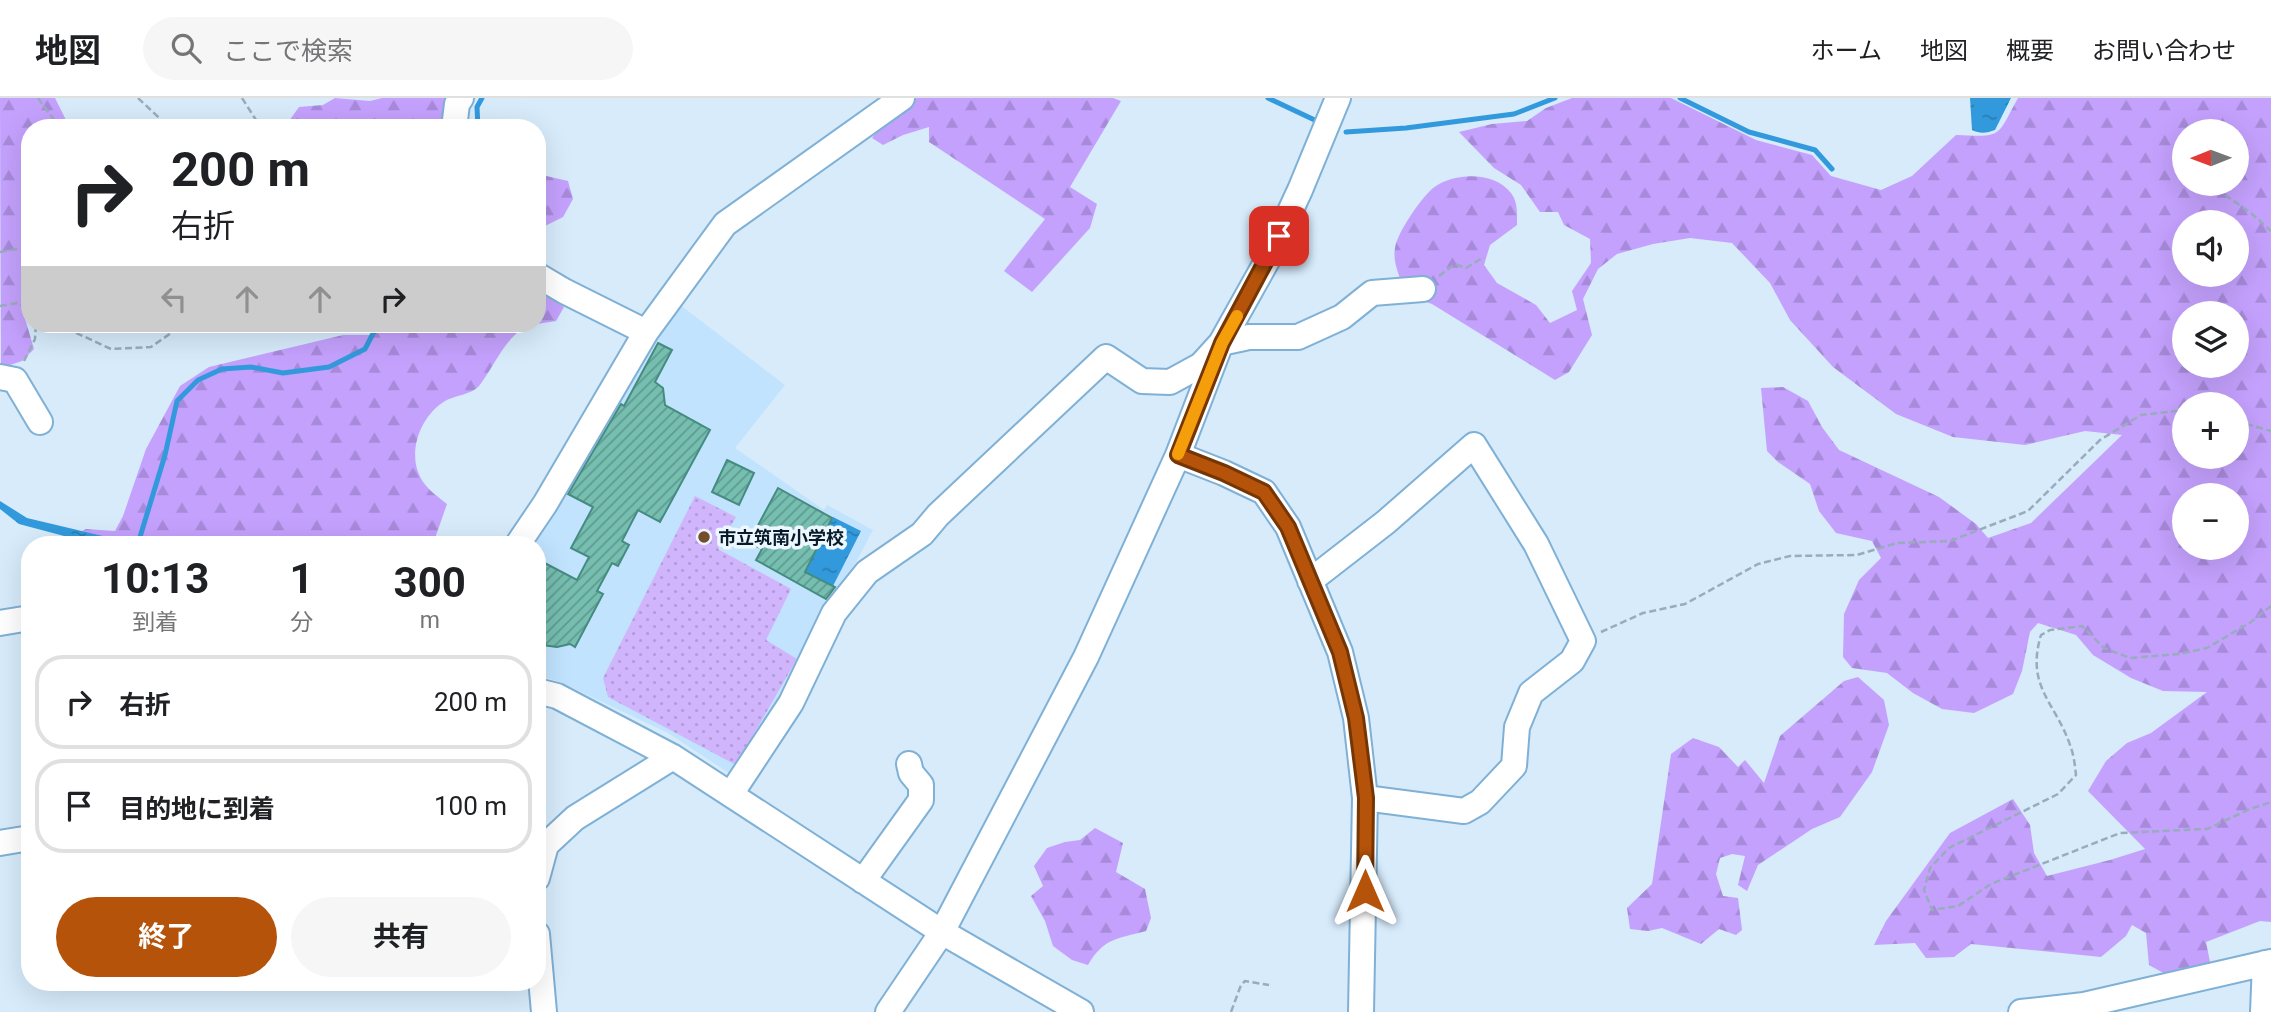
<!DOCTYPE html>
<html lang="ja">
<meta charset="utf-8">
<style>
:root{--surface:#fff;--page:#f6f6f6;--text:#202124;--muted:#757577;--line:#e0e0e0;--accent:#b45309}
body{margin:0;font-family:Roboto,"Noto Sans JP",sans-serif;background:var(--page);color:var(--text);height:100vh;display:flex;flex-direction:column;font-size:26px;white-space:nowrap}
*{box-sizing:border-box;margin:0}
p{font-size:23px;color:var(--muted)}
.icon{flex:none;width:38px;height:38px;fill:none;stroke:currentColor;stroke-width:2;stroke-linecap:round;stroke-linejoin:round}
.map{position:relative;flex:1;overflow:hidden}
.sheet{position:absolute;left:21px;top:438px;width:525px;height:455px;display:flex;flex-direction:column;background:var(--surface);border-radius:28px;box-shadow:0 7px 28px #0002}
.sheet>*{flex:none}
.banner{position:absolute;left:21px;top:21px;width:525px;height:214px;border-radius:28px;box-shadow:0 7px 28px #0002;background:#fff;color:var(--text);overflow:hidden}
.needle{width:46px;rotate:269deg}
.fabs{position:absolute;left:2172px;top:21px;display:grid;gap:14px}
.fabs a{display:grid;place-items:center;width:77px;height:77px;border-radius:50%;background:var(--surface);box-shadow:0 7px 28px #0002;font-size:35px}
.pin{position:absolute;display:grid;place-items:center;width:60px;height:60px;color:#fff;margin:-30px;border-radius:14px;box-shadow:0 4px 10px #0006}
.me{position:absolute;width:77px;margin:-38px;rotate:0deg;stroke-linejoin:round;filter:drop-shadow(0 0 5px #0008)}
.turn{display:flex;align-items:center;gap:24px;height:147px;padding:0 35px;font-size:32px}
.turn .icon{width:91px;height:91px;stroke-width:2.5}
.turn b{display:block;font-size:49px;line-height:60px}
.lanes{display:flex;align-items:center;height:66px;padding:0 35px;background:#0003;justify-content:center;gap:35px;direction:ltr}
.lanes .off{opacity:.35}
.eta{display:flex;justify-content:space-evenly;align-items:center;height:119px;text-align:center}
.eta b{font-size:42px;font-weight:700;line-height:49px}
.action{display:flex;gap:14px;margin-top:auto;padding:14px 35px}
.action a{flex:1;height:80px;border-radius:42px;background:var(--accent);color:#fff;font-size:28px;font-weight:700;line-height:80px;text-align:center}
.action a+a{background:var(--page);color:var(--text)}
ul{padding:0;list-style:none}
li{display:flex;align-items:center;gap:21px;height:94px;margin:0 14px 10px;padding:0 21px;border:4px solid var(--line);border-radius:28px}
li div{flex:1}
li b{display:block;font-size:26px}
li em{font-style:normal}
header{display:flex;align-items:center;gap:42px;box-sizing:border-box;height:98px;padding:0 35px;background:var(--surface);border-bottom:2px solid var(--line)}
header strong{font-size:33px}
nav{display:flex;gap:38px;margin-inline-start:auto;font-size:24px}
.search{width:490px;height:63px;background:var(--page);display:flex;align-items:center;gap:18px;box-sizing:border-box;padding:0 24px;border-radius:38px;color:var(--muted);font-size:26px}
.map>svg:first-child{display:block}
.built{fill:#c1e3fe}
.green{fill:url(#green-dots)}
.forest{fill:url(#forest-firs);fill-rule:evenodd}
.water{fill:url(#water-ripples)}
.lines{fill:none;stroke-linecap:round;stroke-linejoin:round}
.stream{stroke:#329adc;stroke-width:5}
.building{fill:url(#building-hatch);stroke:#458c80;stroke-width:2}
.minor-casing{stroke:#7fb0d5;stroke-width:28}
.path{stroke:#98acbb;stroke-width:2.5;stroke-dasharray:7 3.5;stroke-linecap:butt}
.minor{stroke:#fff;stroke-width:24}
.route-casing{stroke:#753606;stroke-width:18}
.route{stroke:#b45309;stroke-width:12}
.slow{stroke:#f59e0b;stroke-width:12}
.poi-dot{fill:#744d2b;stroke:#edf7ff;stroke-width:2.5}
.labels{text-anchor:middle;dominant-baseline:central;stroke-width:7;stroke-linejoin:round;paint-order:stroke}
.poi-label{font-size:18px;font-weight:bold;fill:#071b28;stroke:#edf7ff;text-anchor:start}
</style>
<header>
<strong>地図</strong>
<div class="search"><svg class="icon" aria-label="search" viewBox="0 0 24 24"><circle cx="10" cy="10" r="6"/><path d="M15 15l6 6"/></svg>ここで検索</div>
<nav><a>ホーム</a><a>地図</a><a>概要</a><a>お問い合わせ</a></nav>
</header>
<div class="map">
<svg width="2271" height="914" viewBox="0 0 2271 914">
<defs>
<pattern id="green-dots" width="8" height="8" patternUnits="userSpaceOnUse" patternTransform="scale(1.75)"><rect width="8" height="8" fill="#d0b5fd"/><path d="M2 2h.1M6 6h.1" fill="none" stroke="#b19bd9" stroke-width="1.8" stroke-linecap="round"/></pattern>
<pattern id="forest-firs" width="22" height="20" patternUnits="userSpaceOnUse" patternTransform="scale(1.75)"><rect width="22" height="20" fill="#c4a1fd"/><path d="M5 1l3.5 6h-7zM16 11l3.5 6h-7z" fill="#a78ad9"/></pattern>
<pattern id="water-ripples" width="26" height="14" patternUnits="userSpaceOnUse" patternTransform="scale(1.75)"><rect width="26" height="14" fill="#329adc"/><path d="M2 4q2-2 4 0t4 0M15 11q2-2 4 0t4 0" fill="none" stroke="#287db2"/></pattern>
<pattern id="building-hatch" width="6" height="6" patternUnits="userSpaceOnUse" patternTransform="scale(1.75)"><rect width="6" height="6" fill="#76beb0"/><path d="M-1 1l2-2M0 6l6-6M5 7l2-2" fill="none" stroke="#5f9a8f"/></pattern>
</defs>
<rect width="100%" height="100%" fill="#d7ebfb"/>
<!-- built -->
<path class="built" d="M675 203 785 287 735 350 824 412 827 407 873 432 833 507 735 679 668 635 560 584 537 577V446H535L647 245Z"/>
<!-- green -->
<path class="green" d="M695 398 736 419 718 451 791 491 766 542 797 561 736 667 608 599 603 580Z"/>
<!-- forest -->
<path class="forest" d="M0 0H55L70 30H30V210L24 217 34 251 22 263 1 270Z
M335 0 370 3 382 0H448L446 25 442 30H284L299 9 323 7Z
M917 0H1113L1121 3 1070 89 1097 106 1090 130 1032 194 1004 173 1045 121 929 44V29L903 37 883 47 872 40 881 27Z
M1572 0H1671L1756 42 1812 57 1831 78 1881 92 1912 78 1956 37C2003 39 1996 40 2018 0H2271V824L2260 823 2206 844 2211 869 2167 877 2149 867 2146 835 2132 827 2126 838 2101 859 1971 846 1954 859 1926 860 1915 845 1874 847 1886 823 1950 735 2013 701 2030 727 2034 755 2047 778 2110 762 2145 751 2088 693 2106 663 2127 645 2151 635 2207 594 2163 593 2131 580 2093 557 2076 537 2038 525 2030 534 2022 573 2013 596 1974 615 1942 611 1913 595 1887 575 1852 570 1843 559 1844 516 1859 482 1881 460 1872 443 1836 435 1819 413 1810 386 1778 364 1767 353 1761 290 1783 289 1808 303 1822 329 1839 352 1939 399 1976 426 1988 440 2031 425 2122 337 2085 333 2025 347 1953 339 1896 316 1833 269 1790 222 1770 185 1732 145 1690 140 1653 146 1617 156 1598 171 1583 201 1592 237 1569 274 1555 282 1432 206 1407 197C1402 184 1392 166 1395 150 1397 135 1423 96 1436 88 1457 74 1495 74 1511 95 1518 104 1517 116 1517 127L1490 147 1484 167 1497 185 1536 207 1550 225 1577 212 1572 193 1591 165 1590 141 1564 127 1558 114H1540L1521 87 1494 70 1459 34 1492 26 1527 23 1546 10ZM2184 33H2236V86H2184ZM2184 124H2236V177H2184ZM2184 215H2236V268H2184ZM2184 306H2236V359H2184ZM2184 397H2236V450H2184Z
M542 77 568 83 573 101 563 119 537 132V78Z
M537 189 564 209 556 223 537 226Z
M380 226H536C509 229 495 268 479 288 471 297 455 297 445 303 422 317 409 349 418 374 423 389 436 397 447 406L433 446H85L82 433 86 431 115 433 123 418 146 351 180 288 209 269 343 237H374Z
M1858 579 1884 602 1889 627 1872 674 1840 719 1812 731 1758 767 1747 793 1738 787 1745 758 1732 756 1720 760 1716 776 1723 798 1738 800 1742 832 1736 837 1719 831 1701 846 1662 830 1648 833 1630 831 1627 810 1652 786 1671 656 1693 640 1719 649 1738 669 1745 662 1764 685 1780 638 1844 583Z
M1095 730 1123 745 1116 774 1145 791 1151 820 1146 833C1116 841 1104 840 1088 867L1072 862 1053 848 1045 823 1031 798 1043 788 1034 768 1047 750 1065 744 1080 742Z"/>
<!-- water -->
<path class="water" d="M1970 0H2011L1995 32C1987 35 1980 36 1972 32Z
M0 403 27 420 132 445 79 442 19 426 0 411Z
M833 419 861 433 833 488 805 474Z"/>
<g class="lines">
<!-- stream -->
<path class="stream" d="M1268 0 1321 25
M1680 0 1749 34 1815 52 1832 71
M478 30 477 9 482 0
M1346 34 1406 30 1514 16 1555 0
M127 445H132L140 439 165 357 177 303 198 282 222 271 251 269 283 275 329 269 365 251 378 226"/>
</g>
<!-- building -->
<path class="building" d="M658 245 672 252 655 284 663 290 665 307 710 332 660 424 638 412 622 443 629 447 618 468 612 465 597 493 603 496 575 549 570 546 557 549 542 547 537 545V461L577 482 589 459 571 450 593 409 568 396 621 306 624 308Z
M727 362 754 375 739 407 712 394Z
M778 390 832 420 805 474 835 489 826 501 756 462 762 451 749 444Z"/>
<g class="lines">
<!-- minor casing -->
<g class="minor-casing">
<path id="minor" d="M454 30 457 6 461 0
M537 177 564 193 646 234
M0 279 15 282 40 324
M1178 357 1224 375 1264 394 1288 429 1340 554 1356 620 1365 700 1361 914
M518 446 545 406 646 234 725 126 902 0
M1310 483 1386 424 1474 347 1536 446 1583 543 1572 563 1531 595 1517 629 1514 668 1480 704 1464 713 1365 700
M0 525 30 520
M537 593 557 598 673 659 942 834 1081 914
M731 696 791 605 834 515 867 474 922 436 938 417 1106 259 1142 283 1170 284 1201 267 1221 245 1249 239H1298L1342 219 1372 195 1423 191
M0 745 30 740
M537 780 546 747 575 720 673 659
M863 783 921 702V687L911 675 909 666
M537 836 544 914
M888 914 942 834 1086 559 1178 357 1221 245 1268 161 1300 92 1338 0
M2021 914 2084 907 2271 864
M2263 914 2265 865"/>
</g>
<!-- path -->
<path class="path" d="M38 0 60 30
M138 0 170 30
M242 0 256 22
M2225 97 2251 115 2271 133
M0 154 30 149
M1439 178 1455 166 1466 170 1484 159
M0 208 17 205 30 212
M57 226 111 251 151 249 184 226
M24 263 35 241 36 226
M2236 323 2271 333
M2271 508 2251 524 2207 550 2179 556 2130 560 2104 550 2082 528 2050 532 2041 537C2025 590 2057 605 2071 650 2074 658 2075 668 2076 677L2058 696 1949 750 1930 770 1924 792 1932 812 1958 808 1991 786 2120 735 2207 731 2250 711 2271 704
M1601 534 1643 515 1685 506 1758 466 1790 458 1857 457 1897 445 1950 443 2028 413 2100 342 2141 317 2184 312
M1231 914 1241 887 1245 883 1269 887"/>
<!-- minor -->
<use href="#minor" class="minor"/>
</g>
<g class="lines">
<!-- route casing -->
<g class="route-casing">
<path id="route" d="M1279 138 1222 245 1178 357 1224 375 1264 394 1288 429 1340 554 1356 620 1366 700 1365 793"/>
</g>
<!-- route -->
<use href="#route" class="route"/>
<!-- slow -->
<path class="slow" d="M1178 356 1222 245 1237 218"/>
</g>
<!-- markers -->
<circle class="poi-dot" cx="704" cy="439" r="7"/>
<g class="labels">
<!-- poi labels -->
<g class="poi-label">
<text x="718" y="439">市立筑南小学校</text>
</g>
</g>
</svg>
<div class="fabs">
<a><svg class="needle" viewBox="-14 -14 28 28"><path d="M0-13l5 13h-10z" fill="#e53935"/><path d="M0 13l5-13h-10z" fill="#757577"/></svg></a>
<a><svg class="icon" aria-label="sound" viewBox="0 0 24 24"><path d="M4 9h4l5-4v14l-5-4H4zM17 9q2 3 0 6"/></svg></a>
<a><svg class="icon" aria-label="layers" viewBox="0 0 24 24"><path d="M12 4l9 5-9 5-9-5zM3 14l9 5 9-5"/></svg></a>
<a>+</a>
<a>−</a>
</div>
<div class="pin" style="left:1279px;top:138px;background:#d93025"><svg class="icon" aria-label="arrive" viewBox="0 0 24 24"><path d="M6 21V4h12l-3 4 3 4H6"/></svg></div>
<svg class="me" style="left:1365px;top:793px" viewBox="-20 -20 40 40"><path d="M0-17L14 15 0 8-14 15z" fill="#b45309" stroke="#fff" stroke-width="4"/></svg>
<div class="banner">
<div class="turn"><svg class="icon" aria-label="right" viewBox="0 0 24 24"><path d="M7 20v-9h11M14 6l5 5-5 5"/></svg><div><b>200 m</b>右折</div></div>
<div class="lanes"><svg class="icon off" aria-label="left" viewBox="0 0 24 24"><path d="M17 20v-9H6M10 6l-5 5 5 5"/></svg><svg class="icon off" aria-label="ahead" viewBox="0 0 24 24"><path d="M12 20V5M6 11l6-6 6 6"/></svg><svg class="icon off" aria-label="ahead" viewBox="0 0 24 24"><path d="M12 20V5M6 11l6-6 6 6"/></svg><svg class="icon" aria-label="right" viewBox="0 0 24 24"><path d="M7 20v-9h11M14 6l5 5-5 5"/></svg></div>
</div>
<section class="sheet">
<div class="eta">
<div><b>10:13</b><p>到着</p></div>
<div><b>1</b><p>分</p></div>
<div><b>300</b><p>m</p></div>
</div>
<ul>
<li><svg class="icon" aria-label="right" viewBox="0 0 24 24"><path d="M7 20v-9h11M14 6l5 5-5 5"/></svg><div><b>右折</b></div><em>200 m</em></li>
<li><svg class="icon" aria-label="arrive" viewBox="0 0 24 24"><path d="M6 21V4h12l-3 4 3 4H6"/></svg><div><b>目的地に到着</b></div><em>100 m</em></li>
</ul>
<div class="action"><a>終了</a><a>共有</a></div>
</section>
</div>
